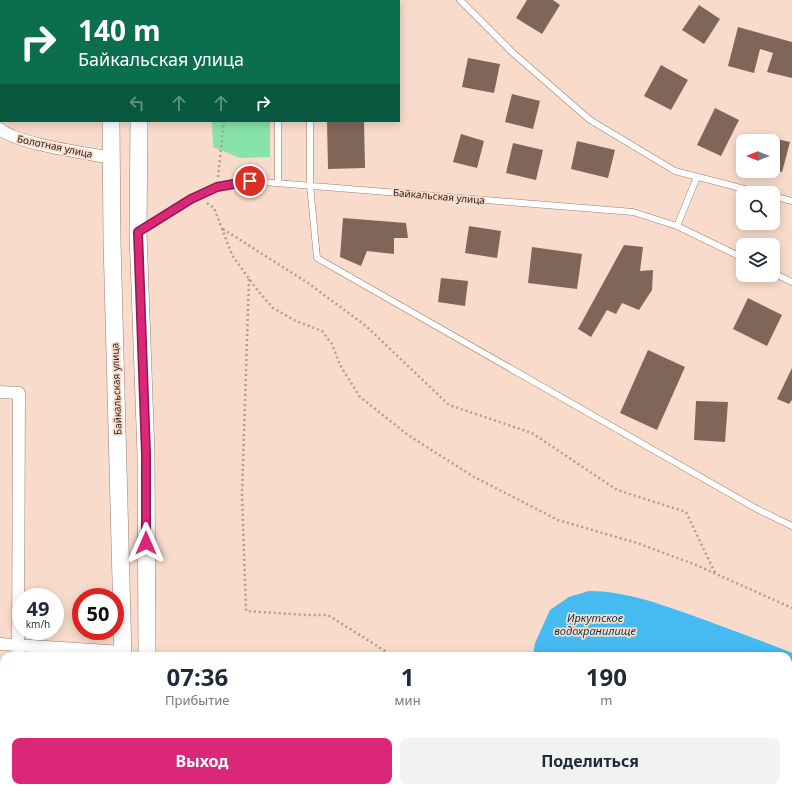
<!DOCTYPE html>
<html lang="ru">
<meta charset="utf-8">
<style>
:root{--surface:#fff;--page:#f2f2f3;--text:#1f2937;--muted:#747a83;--accent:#db2777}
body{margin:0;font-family:"Noto Sans",sans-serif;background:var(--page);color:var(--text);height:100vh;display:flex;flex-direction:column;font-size:15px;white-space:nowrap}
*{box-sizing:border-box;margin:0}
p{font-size:13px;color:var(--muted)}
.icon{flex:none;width:22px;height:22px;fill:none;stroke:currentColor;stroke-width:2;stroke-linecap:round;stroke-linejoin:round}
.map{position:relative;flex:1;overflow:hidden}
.details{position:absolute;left:0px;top:652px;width:792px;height:140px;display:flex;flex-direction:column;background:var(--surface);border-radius:12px 12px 0 0;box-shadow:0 2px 10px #0003}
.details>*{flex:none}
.hud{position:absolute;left:0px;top:0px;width:400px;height:122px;box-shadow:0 2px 10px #0003;background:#0b6e4f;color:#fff;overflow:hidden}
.needle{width:26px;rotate:270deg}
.fabs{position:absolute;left:736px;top:134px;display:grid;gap:8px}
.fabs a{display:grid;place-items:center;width:44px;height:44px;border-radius:8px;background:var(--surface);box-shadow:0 2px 10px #0003;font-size:20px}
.speed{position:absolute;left:12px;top:588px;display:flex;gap:8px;font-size:20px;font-weight:700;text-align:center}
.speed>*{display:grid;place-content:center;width:52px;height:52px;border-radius:50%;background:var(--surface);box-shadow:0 2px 10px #0003;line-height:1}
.speed small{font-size:10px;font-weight:400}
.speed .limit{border:6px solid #d22;background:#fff;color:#111}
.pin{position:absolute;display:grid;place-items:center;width:34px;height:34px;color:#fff;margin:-17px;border:2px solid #fff;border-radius:50%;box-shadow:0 1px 4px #0007}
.me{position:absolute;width:44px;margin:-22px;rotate:0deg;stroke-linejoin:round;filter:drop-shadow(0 0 3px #0008)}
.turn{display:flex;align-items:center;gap:14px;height:84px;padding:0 12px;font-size:18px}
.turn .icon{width:52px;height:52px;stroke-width:2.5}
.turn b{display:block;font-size:28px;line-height:34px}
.lanes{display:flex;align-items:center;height:38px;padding:0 12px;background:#0003;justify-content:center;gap:20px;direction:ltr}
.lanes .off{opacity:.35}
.eta{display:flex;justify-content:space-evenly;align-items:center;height:68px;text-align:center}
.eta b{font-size:24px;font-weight:700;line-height:28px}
.primary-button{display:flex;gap:8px;margin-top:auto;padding:8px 12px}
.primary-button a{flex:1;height:46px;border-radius:8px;background:var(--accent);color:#fff;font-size:16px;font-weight:700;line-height:46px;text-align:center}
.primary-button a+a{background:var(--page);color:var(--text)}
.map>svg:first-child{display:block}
.green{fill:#87e2ab}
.water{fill:#45bbf2}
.building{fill:#806659}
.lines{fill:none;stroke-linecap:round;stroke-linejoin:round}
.service-casing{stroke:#997e70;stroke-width:7}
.minor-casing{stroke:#997e70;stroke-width:13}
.secondary-casing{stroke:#997e70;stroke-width:18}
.path{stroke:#b39c8f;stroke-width:2.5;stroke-dasharray:2 3;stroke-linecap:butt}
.service{stroke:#fff;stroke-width:6}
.minor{stroke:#fff;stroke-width:12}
.secondary{stroke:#fff;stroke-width:17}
.route-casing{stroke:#8e194d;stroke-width:10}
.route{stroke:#db2777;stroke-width:7}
.labels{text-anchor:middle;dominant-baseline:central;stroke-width:3.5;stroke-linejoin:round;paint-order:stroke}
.street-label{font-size:10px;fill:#271d17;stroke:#f8dbcb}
.water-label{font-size:11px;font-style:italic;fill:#03384e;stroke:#f8dbcb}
</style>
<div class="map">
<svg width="792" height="792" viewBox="0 0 792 792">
<rect width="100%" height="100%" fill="#f8dbcb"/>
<!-- green -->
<path class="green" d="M212 121H270V157L240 158 213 147Z"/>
<!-- water -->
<path class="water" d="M589 591C625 591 660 604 694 616 727 628 759 640 792 653V792H615L612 788H788V656H533L535 643 550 610 569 597Z"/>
<!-- building -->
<path class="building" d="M527 0H553L560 5 542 34 516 18Z
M699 5 720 19 704 44 682 30Z
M738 27 792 42V78L767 72 773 53 760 49 754 73 728 66Z
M468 58 500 64 494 93 462 87Z
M661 65 688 80 671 110 644 96Z
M512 94 540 101 533 129 505 122Z
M715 108 739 120 721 156 697 145Z
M327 121H364L365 168 328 169Z
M461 134 484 141 477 168 453 162Z
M756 134 790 142 782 172 773 169V141H755Z
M577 141 615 150 608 178 571 169Z
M513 143 543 150 536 180 506 173Z
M343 218 406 223 408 238H394V254L367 251 361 266 340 257Z
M469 226 501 231 497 258 465 253Z
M624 245 643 247 640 271 653 270 652 290 639 310 622 303 616 314 607 310 591 337 578 329Z
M532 247 582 254 577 289 528 283Z
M441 278 468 281 465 306 438 302Z
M748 298 782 315 767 346 733 329Z
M648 350 685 367 657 430 620 413Z
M792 368V400L789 404 777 399Z
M696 401 728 402 725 442 694 440Z
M275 788H307V792H275Z"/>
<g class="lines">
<!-- service casing -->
<g class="service-casing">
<path id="service" d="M460 0 513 53 590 120 675 171 760 193
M280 1V0
M312 1V0
M310 121V185L317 258 757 509 792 526
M278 183V121
M773 196 792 201
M677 226 697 177
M141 230 191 199 217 187 250 181 633 212 677 226 743 258
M773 273 792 282"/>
</g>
<!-- minor casing -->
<g class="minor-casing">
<path id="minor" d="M0 129C16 144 87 153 112 158
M0 392 19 393 18 656
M0 644 123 652
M18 788V792
M250 788V792
M507 788 513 792
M326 792V788"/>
</g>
<!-- secondary casing -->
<g class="secondary-casing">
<path id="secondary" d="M111 0V1
M140 1V0
M111 121 112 241 123 656
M139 121 138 232 146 454 147 656
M127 788V792
M150 788V792"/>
</g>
<!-- path -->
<path class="path" d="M225 0V1
M218 177 224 121
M207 203 214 208 232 255 258 291 273 308 296 321 322 331 332 344 340 365 360 397 408 435 474 477 558 520 637 543 696 565 792 608
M223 229 308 283 366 326 449 405 532 433 617 490 686 512 715 573
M249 279 242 494 246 611 306 615H328L393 656
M558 788 561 792"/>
<!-- service -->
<use href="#service" class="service"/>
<!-- minor -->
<use href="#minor" class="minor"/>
<!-- secondary -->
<use href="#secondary" class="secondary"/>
</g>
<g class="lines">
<!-- route casing -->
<g class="route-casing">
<path id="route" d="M146 543V454L138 232 191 199 217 187 250 181"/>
</g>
<!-- route -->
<use href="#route" class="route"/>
</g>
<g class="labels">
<!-- street labels -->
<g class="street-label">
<text transform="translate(55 146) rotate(12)">Болотная улица</text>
<text transform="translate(439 196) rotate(5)">Байкальская улица</text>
<text transform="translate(116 389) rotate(-92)">Байкальская улица</text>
</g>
<!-- water labels -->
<g class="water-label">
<text x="595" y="617">Иркутское<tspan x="595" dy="13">водохранилище</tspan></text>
</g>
</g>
</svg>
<div class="fabs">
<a><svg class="needle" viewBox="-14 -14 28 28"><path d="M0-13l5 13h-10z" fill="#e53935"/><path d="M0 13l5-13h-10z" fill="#747a83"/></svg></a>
<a><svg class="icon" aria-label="search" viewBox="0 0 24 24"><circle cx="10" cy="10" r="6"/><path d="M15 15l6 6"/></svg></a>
<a><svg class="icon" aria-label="layers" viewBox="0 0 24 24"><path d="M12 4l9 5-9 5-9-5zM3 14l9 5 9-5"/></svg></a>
</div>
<div class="speed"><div>49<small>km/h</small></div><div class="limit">50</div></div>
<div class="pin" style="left:250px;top:181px;background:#d93025"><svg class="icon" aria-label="arrive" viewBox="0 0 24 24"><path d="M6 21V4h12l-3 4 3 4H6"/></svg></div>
<svg class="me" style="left:146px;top:543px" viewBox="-20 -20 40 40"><path d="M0-17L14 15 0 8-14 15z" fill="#db2777" stroke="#fff" stroke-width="4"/></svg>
<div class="hud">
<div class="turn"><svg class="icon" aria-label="right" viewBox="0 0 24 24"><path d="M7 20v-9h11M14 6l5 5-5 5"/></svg><div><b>140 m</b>Байкальская улица</div></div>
<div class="lanes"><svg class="icon off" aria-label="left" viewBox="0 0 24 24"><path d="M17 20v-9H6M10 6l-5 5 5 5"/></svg><svg class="icon off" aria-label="ahead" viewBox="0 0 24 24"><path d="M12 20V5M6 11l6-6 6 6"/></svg><svg class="icon off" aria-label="ahead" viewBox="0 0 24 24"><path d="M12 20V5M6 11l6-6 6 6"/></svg><svg class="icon" aria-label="right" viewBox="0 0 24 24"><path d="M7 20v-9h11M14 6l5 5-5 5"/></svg></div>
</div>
<section class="details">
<div class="eta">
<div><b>07:36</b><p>Прибытие</p></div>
<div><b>1</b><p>мин</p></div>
<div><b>190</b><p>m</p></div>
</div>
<div class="primary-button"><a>Выход</a><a>Поделиться</a></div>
</section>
</div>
